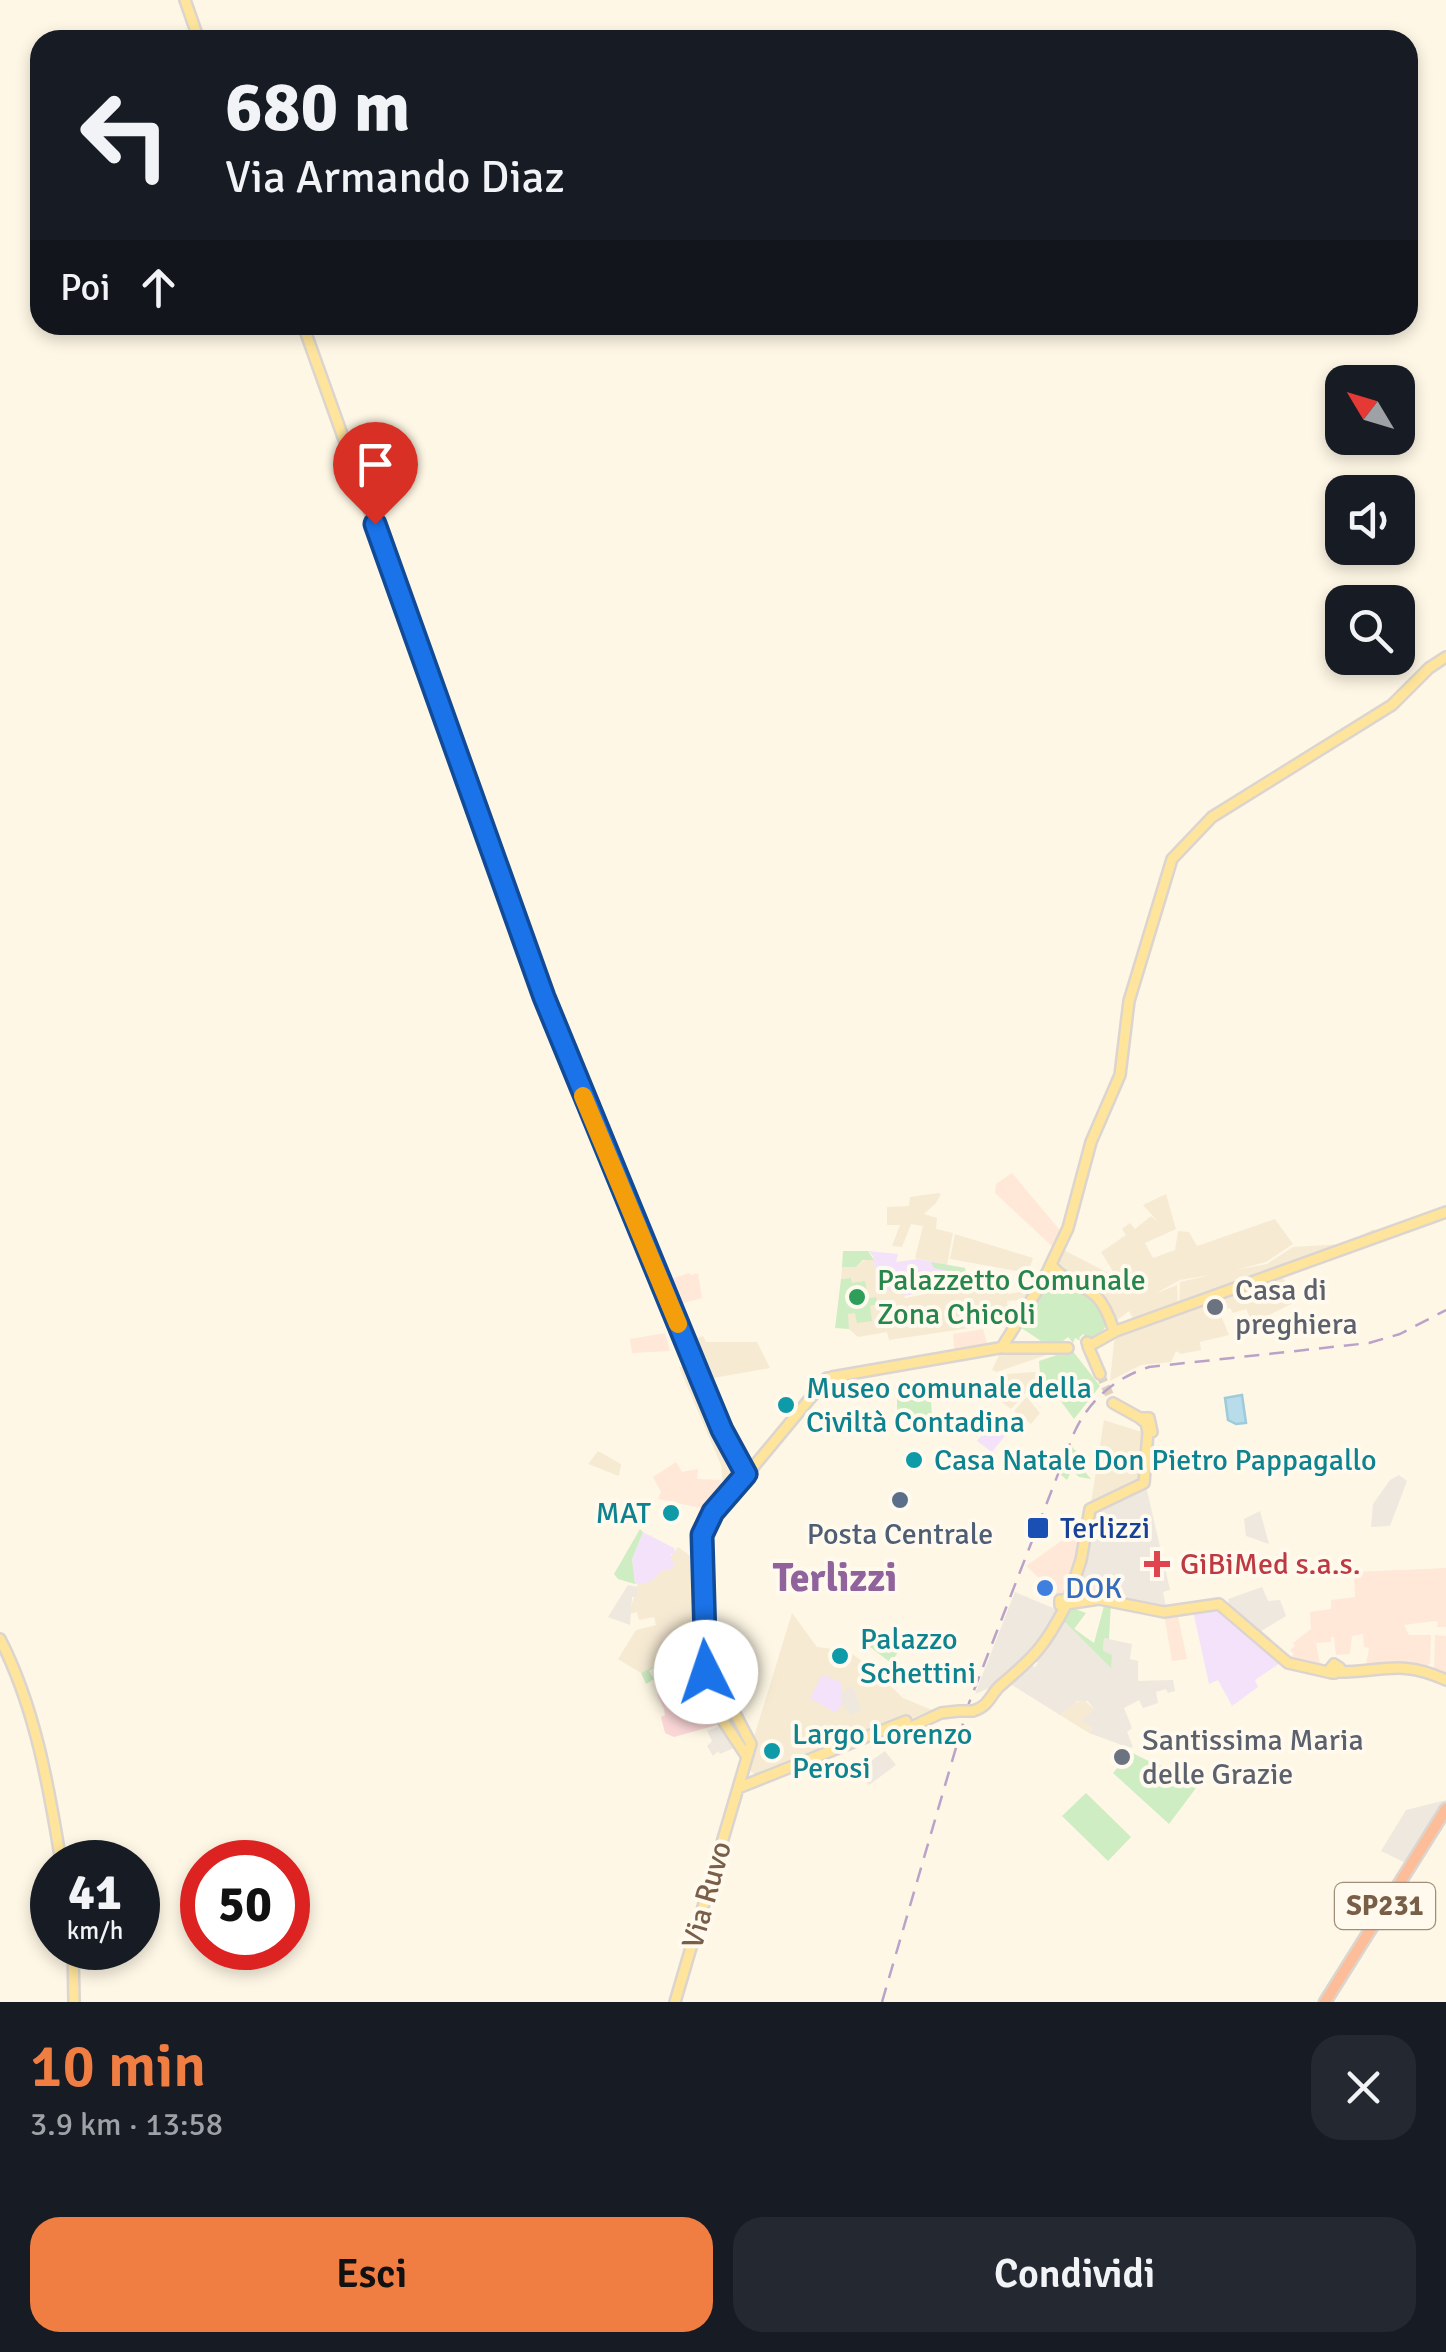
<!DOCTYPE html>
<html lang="it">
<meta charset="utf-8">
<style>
:root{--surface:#171b24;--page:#242831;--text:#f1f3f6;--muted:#9ea1a6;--accent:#f07d42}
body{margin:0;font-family:Signika,sans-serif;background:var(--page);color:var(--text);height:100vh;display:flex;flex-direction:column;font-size:38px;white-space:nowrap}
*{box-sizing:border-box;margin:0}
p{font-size:32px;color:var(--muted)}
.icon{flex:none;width:55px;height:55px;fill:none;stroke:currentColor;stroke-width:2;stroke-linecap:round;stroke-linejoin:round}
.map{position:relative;height:2002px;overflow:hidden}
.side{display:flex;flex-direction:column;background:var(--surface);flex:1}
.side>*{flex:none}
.hud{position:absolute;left:30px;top:30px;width:1388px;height:305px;border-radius:30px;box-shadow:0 5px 15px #0003;background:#171b24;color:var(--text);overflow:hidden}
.needle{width:65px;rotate:308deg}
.buttons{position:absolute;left:1325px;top:365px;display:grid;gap:20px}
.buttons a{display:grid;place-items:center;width:90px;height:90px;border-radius:20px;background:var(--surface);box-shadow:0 5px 15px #0003;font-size:50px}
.speed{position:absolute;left:30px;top:1840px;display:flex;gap:20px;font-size:50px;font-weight:700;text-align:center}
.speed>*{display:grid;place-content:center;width:130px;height:130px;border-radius:50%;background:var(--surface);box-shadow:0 5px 15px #0003;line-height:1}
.speed small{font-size:25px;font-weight:400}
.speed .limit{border:15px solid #d22;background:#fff;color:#111}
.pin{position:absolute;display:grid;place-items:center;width:85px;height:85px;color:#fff;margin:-102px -42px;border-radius:50% 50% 50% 0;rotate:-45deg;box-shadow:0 0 10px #0007}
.pin .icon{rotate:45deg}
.me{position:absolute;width:110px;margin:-55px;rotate:356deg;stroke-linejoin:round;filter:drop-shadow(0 0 8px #0008)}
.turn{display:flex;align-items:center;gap:35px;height:210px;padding:0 30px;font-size:45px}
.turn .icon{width:130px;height:130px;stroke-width:2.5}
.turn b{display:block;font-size:70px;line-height:85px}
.then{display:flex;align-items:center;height:95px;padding:0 30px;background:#0003;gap:20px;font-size:38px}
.round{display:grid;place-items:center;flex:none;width:105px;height:105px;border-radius:30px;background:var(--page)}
.headline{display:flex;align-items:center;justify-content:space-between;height:170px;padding:0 30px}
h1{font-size:60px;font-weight:600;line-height:75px;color:var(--accent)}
.primary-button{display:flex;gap:20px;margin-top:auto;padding:20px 30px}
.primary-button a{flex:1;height:115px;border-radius:30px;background:var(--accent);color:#111;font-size:40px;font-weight:600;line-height:115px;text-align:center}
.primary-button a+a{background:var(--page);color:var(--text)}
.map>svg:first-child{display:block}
.residential{fill:#f6ead3}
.commercial{fill:#ffe8d8}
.industrial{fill:#eee8df}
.education{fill:#f4e2fa}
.medical{fill:#fcd7d8}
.green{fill:#ceedc2}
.water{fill:#b8dce9;stroke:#9dcbdc;stroke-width:2.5}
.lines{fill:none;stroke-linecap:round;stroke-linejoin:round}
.major-tunnel{stroke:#ddd1be;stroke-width:9;stroke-dasharray:9 4.5;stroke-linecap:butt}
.major-casing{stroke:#dcd5cf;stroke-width:14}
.highway-casing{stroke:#dcd5cf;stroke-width:15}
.major{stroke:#ffe59b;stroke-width:9}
.highway{stroke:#fcbd98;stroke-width:10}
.rail{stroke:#bba2c9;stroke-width:2.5;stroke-dasharray:15 10;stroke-linecap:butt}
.major-bridge-casing{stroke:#dcd5cf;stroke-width:14;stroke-linecap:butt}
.major-bridge{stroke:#ffe59b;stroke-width:9}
.route-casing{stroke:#114b97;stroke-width:25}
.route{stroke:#1a73e8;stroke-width:18}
.slow{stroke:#f59e0b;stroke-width:18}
.leisure-dot{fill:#2e9e5b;stroke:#fffaed;stroke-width:4}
.worship-dot{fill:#6b7280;stroke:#fffaed;stroke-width:4}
.culture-dot{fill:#0f9aa8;stroke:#fffaed;stroke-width:4}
.service-dot{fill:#5c6f8a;stroke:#fffaed;stroke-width:4}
.transit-dot{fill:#1a4fb4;stroke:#fffaed;stroke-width:4}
.health-dot{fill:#e0444e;stroke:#fffaed;stroke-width:4}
.shop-dot{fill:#3f7fe0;stroke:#fffaed;stroke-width:4}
.labels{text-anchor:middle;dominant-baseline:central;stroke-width:8;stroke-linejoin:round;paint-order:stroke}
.shield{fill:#fffaed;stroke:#a18e7a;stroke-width:2.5}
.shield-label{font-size:28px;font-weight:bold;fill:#795f48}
.leisure-label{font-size:30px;fill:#27864d;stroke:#fffaed;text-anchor:start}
.worship-label{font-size:30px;fill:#5b616d;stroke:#fffaed;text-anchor:start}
.culture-label{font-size:30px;fill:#0d838f;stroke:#fffaed;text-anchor:start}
.transit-label{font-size:30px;fill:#164399;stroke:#fffaed;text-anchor:start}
.service-label{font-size:30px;fill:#4e5e75;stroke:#fffaed}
.health-label{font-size:30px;fill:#be3a42;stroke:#fffaed;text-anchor:start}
.shop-label{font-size:30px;fill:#366cbe;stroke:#fffaed;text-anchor:start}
.street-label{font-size:30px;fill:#795f48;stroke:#fffaed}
.district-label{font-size:40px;font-weight:bold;fill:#90639d;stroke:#fffaed}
</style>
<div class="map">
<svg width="1446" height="2002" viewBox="0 0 1446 2002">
<rect width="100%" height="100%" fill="#fef7e5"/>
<!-- residential -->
<path class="residential" d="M938 1193 941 1194 936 1203 924 1214 937 1218 936 1229 953 1233 947 1265 915 1258 923 1226 911 1224 902 1247 892 1246 900 1225H887V1207L909 1206 910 1197Z
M1166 1194 1176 1229 1145 1243 1153 1258 1175 1250 1178 1231 1189 1232 1197 1246 1275 1219 1293 1244 1266 1262 1236 1270 1267 1264 1293 1247 1344 1244 1374 1229 1379 1234 1179 1306 1180 1282 1210 1275 1180 1280 1155 1294 1177 1285 1178 1307 1135 1322 1129 1311 1111 1325 1105 1307 1054 1269 1060 1248 1110 1274 1114 1273 1101 1252 1126 1235 1122 1229 1130 1223 1135 1229 1151 1216 1159 1223 1143 1205Z
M955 1234 1033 1258 1028 1273 950 1259Z
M866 1259 874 1260 879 1291 903 1288 905 1298 1003 1279 1006 1280 1008 1294 1026 1291 1027 1299 1007 1301 1010 1322 889 1340 887 1332 858 1337 849 1329 847 1314 875 1297 868 1298 852 1283 851 1278 841 1279 842 1267H856Z
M1278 1272 1299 1300 1253 1323 1246 1309 1233 1313 1230 1308 1219 1311 1229 1335 1200 1342 1201 1350 1181 1354 1176 1351 1171 1362 1141 1365 1110 1381 1114 1342 1120 1333Z
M703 1336 706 1342H757L770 1368 702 1380 688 1346 691 1340Z
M1051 1350 1052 1353 997 1372 992 1370 1000 1353Z
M693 1365 746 1473 724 1496 721 1465 679 1367Z
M1035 1372 1040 1377 1011 1409 986 1390 1006 1374Z
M1042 1380 1046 1384 1030 1401 1040 1413 1031 1424 1014 1411Z
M1104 1420 1138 1431 1146 1430 1144 1483 1090 1509Z
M598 1451 621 1464 619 1476 588 1464Z
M678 1547 699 1562 701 1644 705 1670 702 1678 677 1685 667 1660 641 1673 618 1659 636 1630 656 1625 654 1617 639 1620 637 1612 629 1614 638 1583 651 1582Z
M792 1613 817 1647 848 1651 873 1669 903 1698 932 1710 759 1778 745 1766Z
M1084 1700 1094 1709 1093 1727 1089 1733 1060 1715 1068 1705Z"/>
<!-- commercial -->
<path class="commercial" d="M1012 1173 1063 1234 1057 1251 995 1193 996 1184Z
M689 1273 691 1275 698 1273 702 1298 672 1306 662 1282Z
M983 1329 989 1350 955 1356 953 1334Z
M665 1333 670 1351 632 1353 630 1339Z
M676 1462 682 1472 698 1469 697 1479 721 1480 722 1497 710 1510 658 1499 661 1492 653 1477Z
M1088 1522 1071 1594H1058L1054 1598 1043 1594 1035 1587 1040 1579 1026 1566Z
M1446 1568V1627H1437L1438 1622 1435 1621 1404 1625 1409 1635H1431L1430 1663 1427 1667H1360L1366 1665 1369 1648 1364 1647 1363 1634 1352 1636 1350 1654 1336 1655 1334 1637H1331V1642L1316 1643 1321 1670 1287 1660 1294 1654 1290 1650 1295 1646 1293 1643 1311 1629 1310 1612 1331 1609V1600L1355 1597 1354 1572Z
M1177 1612 1187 1659 1172 1661 1164 1614Z
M1435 1635 1446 1636V1676L1434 1669Z"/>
<!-- industrial -->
<path class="industrial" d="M1399 1475 1407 1481 1390 1526 1371 1527 1373 1504 1390 1480Z
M1146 1486 1170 1590 1163 1592 1167 1611 1109 1601 1069 1602 1090 1509Z
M1260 1511 1269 1544 1246 1536 1244 1519Z
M628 1585 638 1587 636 1597H632L630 1625 608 1617Z
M1262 1587 1268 1601 1280 1600 1286 1616 1258 1633 1230 1607 1228 1599Z
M1015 1592 1060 1611 1040 1647 996 1685 975 1694Z
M1061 1618 1103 1651 1104 1638 1132 1644 1130 1659 1138 1661V1681L1173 1680 1175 1691 1168 1693 1166 1689 1156 1692 1158 1703 1143 1708 1139 1700 1124 1708 1132 1728 1127 1732 1133 1747 1130 1748 1089 1733 1093 1727 1082 1721 1094 1709 1088 1701H1077L1060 1715 1012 1685 1029 1665 1035 1667 1038 1663 1035 1660Z
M853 1686 861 1710 851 1715 842 1704 840 1693Z
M723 1725 738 1746 720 1754 718 1751 713 1756 707 1746 712 1741 707 1731Z
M885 1751 896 1765 869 1785 858 1770Z
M1446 1800 1410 1865 1381 1851 1406 1810Z"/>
<!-- education -->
<path class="education" d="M868 1251 898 1254 896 1262 918 1259 965 1268 967 1284 904 1296 902 1288 879 1292 873 1256Z
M998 1415 1013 1426 992 1452 977 1441Z
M643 1532 674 1548 675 1553 671 1554 674 1568 661 1571 651 1582 635 1584 632 1559Z
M1220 1606 1283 1661 1255 1680 1258 1687 1232 1706 1218 1680 1209 1684 1193 1611Z
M822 1675 841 1682 842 1704 836 1713 810 1698Z"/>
<!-- medical -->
<path class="medical" d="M695 1683 704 1711 715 1710 720 1724 674 1737 665 1733 661 1717 665 1715 664 1709 657 1694Z"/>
<!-- green -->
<path class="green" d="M843 1251H868L874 1260H863L856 1267H842Z
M931 1262 965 1268 967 1280 938 1285 937 1274 948 1271 934 1268Z
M1050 1276C1077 1282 1098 1298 1106 1325L1102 1333 1088 1339 1083 1334 1079 1338 1081 1341 1075 1338 1073 1343 1068 1337 1063 1341 1066 1345H1047L1017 1325Z
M851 1278 852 1283 865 1281 868 1298 876 1297 877 1304 870 1306 872 1321 857 1323 855 1313 848 1314 849 1329 835 1328 841 1279Z
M1072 1350 1100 1386 1074 1419 1040 1373 1039 1361Z
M930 1388 932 1415 897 1418V1391Z
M1072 1447 1078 1453 1077 1462 1091 1479 1079 1477 1072 1470 1067 1480 1061 1475Z
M640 1529 643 1532 632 1559 635 1584 618 1579 614 1574Z
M1105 1602 1111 1603 1109 1639 1104 1638 1103 1651 1112 1655 1111 1668 1061 1618 1067 1606 1086 1613 1074 1629 1094 1643Z
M881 1632 903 1644 891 1663 870 1647Z
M667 1660 669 1664 682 1661 685 1671 671 1668 672 1672 658 1678 653 1668 649 1671 654 1679 646 1684 641 1673Z
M1127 1749C1149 1765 1176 1769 1202 1780L1169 1824 1113 1773 1119 1766 1118 1755Z
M1086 1793 1131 1837 1108 1861 1062 1816Z"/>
<!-- water -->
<path class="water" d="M1242 1395 1246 1423 1236 1424 1228 1420 1225 1398Z"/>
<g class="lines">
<!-- major-tunnel -->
<path class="major-tunnel" d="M1100 1374 1113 1403"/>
<!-- major casing -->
<g class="major-casing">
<path id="major" d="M185 0 199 40
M303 325 543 997 709 1399 746 1473
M1051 1265C1077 1295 1096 1276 1113 1328
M1087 1342 1089 1346 1116 1331 1446 1212
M1088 1346 1100 1374
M1002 1347 1043 1281 1068 1228 1091 1142 1120 1075 1129 1001 1172 859 1212 817 1392 705 1429 668 1446 657
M1003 1348H1068
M832 1377 999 1348
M1113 1403 1140 1418H1149L1152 1432H1148L1146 1423 1140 1418
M1060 1600H1066V1605H1060Z
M1067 1602 1081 1560 1090 1509 1144 1483 1148 1432
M1066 1604 1099 1599 1164 1612 1219 1604 1288 1663 1332 1673
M0 1639C35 1707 49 1787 61 1862
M705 1645 702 1547 706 1524 827 1378
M706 1646 708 1650 703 1651 702 1647Z
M705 1663 720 1716 747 1757
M1334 1664 1340 1668 1335 1673 1330 1669Z
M1338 1672C1383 1672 1401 1659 1446 1680
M973 1711C990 1706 990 1694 1001 1685 1035 1656 1045 1646 1066 1605
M911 1727 941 1713 959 1711
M738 1788 906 1721
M73 1948 74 2002
M675 2002 751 1744 706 1658"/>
</g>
<!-- highway casing -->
<g class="highway-casing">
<path id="highway" d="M1325 2002 1446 1809"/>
</g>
<!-- major -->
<use href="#major" class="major"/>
<!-- highway -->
<use href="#highway" class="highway"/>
<!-- rail -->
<path class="rail" d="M882 2002 969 1703 1074 1433C1089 1400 1115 1378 1149 1367L1369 1343 1400 1334 1446 1310"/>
<!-- major-bridge casing -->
<g class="major-bridge-casing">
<path id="major-bridge" d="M959 1711H973"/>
</g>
<!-- major-bridge -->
<use href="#major-bridge" class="major-bridge"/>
</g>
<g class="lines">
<!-- route casing -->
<g class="route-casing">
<path id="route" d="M375 524 544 997 702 1382 722 1430 746 1474 713 1512 702 1535 706 1672"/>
</g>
<!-- route -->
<use href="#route" class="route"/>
<!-- slow -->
<path class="slow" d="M583 1096 678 1324"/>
</g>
<!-- markers -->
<circle class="leisure-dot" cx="857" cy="1297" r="10"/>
<g class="worship-dot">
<circle cx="1215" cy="1307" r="10"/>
<circle cx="1122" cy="1757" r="10"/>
</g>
<g class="culture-dot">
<circle cx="786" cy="1405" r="10"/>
<circle cx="914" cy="1460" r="10"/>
<circle cx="671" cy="1513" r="10"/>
<circle cx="840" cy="1656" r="10"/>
<circle cx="772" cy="1751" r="10"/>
</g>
<circle class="service-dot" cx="900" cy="1500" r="10"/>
<rect class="transit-dot" x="1026" y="1516" width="24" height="24" rx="5"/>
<path class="health-dot" d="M1152 1549h10v10h10v10h-10v10h-10v-10h-10v-10h10z"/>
<circle class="shop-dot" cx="1045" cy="1588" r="10"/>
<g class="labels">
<!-- shield labels -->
<rect class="shield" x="1335" y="1883" width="100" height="46" rx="8"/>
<g class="shield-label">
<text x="1385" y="1906">SP231</text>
</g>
<!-- leisure labels -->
<g class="leisure-label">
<text x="877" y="1280">Palazzetto Comunale<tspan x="877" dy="34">Zona Chicoli</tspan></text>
</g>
<!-- worship labels -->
<g class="worship-label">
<text x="1235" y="1290">Casa di<tspan x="1235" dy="34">preghiera</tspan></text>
<text x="1142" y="1740">Santissima Maria<tspan x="1142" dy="34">delle Grazie</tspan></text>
</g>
<!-- culture labels -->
<g class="culture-label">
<text x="806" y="1388">Museo comunale della<tspan x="806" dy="34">Civiltà Contadina</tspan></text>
<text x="934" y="1460">Casa Natale Don Pietro Pappagallo</text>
<text x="651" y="1513" text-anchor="end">MAT</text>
<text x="860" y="1639">Palazzo<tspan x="860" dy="34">Schettini</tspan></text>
<text x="792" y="1734">Largo Lorenzo<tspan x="792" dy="34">Perosi</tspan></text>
</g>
<!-- transit labels -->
<g class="transit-label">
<text x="1060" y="1528">Terlizzi</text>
</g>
<!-- service labels -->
<g class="service-label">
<text x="900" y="1534">Posta Centrale</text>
</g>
<!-- health labels -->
<g class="health-label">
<text x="1180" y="1564">GiBiMed s.a.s.</text>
</g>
<!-- shop labels -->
<g class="shop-label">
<text x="1065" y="1588">DOK</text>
</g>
<!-- street labels -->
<g class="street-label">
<text transform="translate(707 1895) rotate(-74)">Via Ruvo</text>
</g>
<!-- district labels -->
<g class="district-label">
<text x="835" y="1578">Terlizzi</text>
</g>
</g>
</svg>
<div class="buttons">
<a><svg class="needle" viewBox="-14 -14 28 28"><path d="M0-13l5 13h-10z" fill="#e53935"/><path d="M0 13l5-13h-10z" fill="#9ea1a6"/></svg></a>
<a><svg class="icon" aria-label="sound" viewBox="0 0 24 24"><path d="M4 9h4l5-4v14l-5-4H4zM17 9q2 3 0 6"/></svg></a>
<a><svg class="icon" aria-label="search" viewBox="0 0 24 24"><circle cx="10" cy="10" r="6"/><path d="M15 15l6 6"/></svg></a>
</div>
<div class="speed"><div>41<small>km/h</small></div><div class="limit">50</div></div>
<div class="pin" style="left:375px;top:524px;background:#d93025"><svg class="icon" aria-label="arrive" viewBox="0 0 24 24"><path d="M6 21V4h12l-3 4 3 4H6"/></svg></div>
<svg class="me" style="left:706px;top:1672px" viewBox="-20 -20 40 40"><circle r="19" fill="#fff"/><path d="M0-13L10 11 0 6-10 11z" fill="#1a73e8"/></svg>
<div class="hud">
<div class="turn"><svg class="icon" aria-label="left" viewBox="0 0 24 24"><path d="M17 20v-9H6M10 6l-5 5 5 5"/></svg><div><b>680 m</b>Via Armando Diaz</div></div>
<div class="then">Poi<svg class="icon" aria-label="ahead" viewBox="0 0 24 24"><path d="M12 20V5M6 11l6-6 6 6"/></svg></div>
</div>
</div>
<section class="side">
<div class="headline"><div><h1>10 min</h1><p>3.9 km · 13:58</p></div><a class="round"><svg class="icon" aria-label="close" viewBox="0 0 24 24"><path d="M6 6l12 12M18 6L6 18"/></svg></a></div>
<div class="primary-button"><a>Esci</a><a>Condividi</a></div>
</section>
